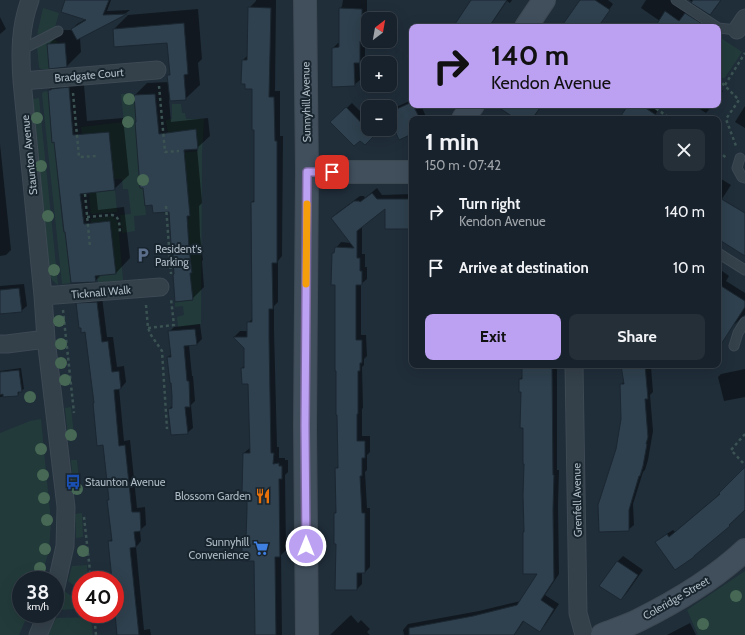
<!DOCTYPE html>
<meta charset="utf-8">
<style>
:root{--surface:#18222c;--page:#252f38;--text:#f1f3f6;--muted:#9fa4a9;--line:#363f48;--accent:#bca0f2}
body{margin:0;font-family:Cabin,sans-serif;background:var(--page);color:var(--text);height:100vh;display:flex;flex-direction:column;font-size:15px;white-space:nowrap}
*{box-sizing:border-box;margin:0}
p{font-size:13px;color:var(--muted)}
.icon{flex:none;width:22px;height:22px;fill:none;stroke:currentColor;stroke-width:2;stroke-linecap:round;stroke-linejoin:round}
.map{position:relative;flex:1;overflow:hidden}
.sheet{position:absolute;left:409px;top:116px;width:312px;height:252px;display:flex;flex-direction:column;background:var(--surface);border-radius:8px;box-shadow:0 4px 16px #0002,0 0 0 1px var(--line)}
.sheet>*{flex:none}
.hud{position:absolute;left:409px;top:24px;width:312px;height:84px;border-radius:8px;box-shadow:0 4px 16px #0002,0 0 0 1px var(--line);background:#bca0f2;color:#111;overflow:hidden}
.needle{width:26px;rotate:31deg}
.buttons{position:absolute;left:361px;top:12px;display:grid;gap:8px}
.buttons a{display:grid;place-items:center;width:36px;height:36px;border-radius:8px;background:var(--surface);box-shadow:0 4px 16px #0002,0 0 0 1px var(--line);font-size:20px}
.speed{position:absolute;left:12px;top:571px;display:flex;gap:8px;font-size:20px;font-weight:700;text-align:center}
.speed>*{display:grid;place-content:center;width:52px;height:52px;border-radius:50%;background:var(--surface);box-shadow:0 4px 16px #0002,0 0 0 1px var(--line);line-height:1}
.speed small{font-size:10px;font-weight:400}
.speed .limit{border:6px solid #d22;background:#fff;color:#111}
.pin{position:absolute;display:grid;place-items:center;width:34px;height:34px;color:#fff;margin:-17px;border-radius:8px;box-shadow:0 2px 6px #0006}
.me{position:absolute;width:44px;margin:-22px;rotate:0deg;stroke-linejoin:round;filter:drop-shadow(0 0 3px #0008)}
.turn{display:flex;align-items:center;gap:14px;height:84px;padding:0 16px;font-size:18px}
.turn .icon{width:52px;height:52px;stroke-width:2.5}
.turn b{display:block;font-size:28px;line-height:34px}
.round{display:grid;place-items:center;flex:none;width:42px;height:42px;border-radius:8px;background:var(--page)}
.head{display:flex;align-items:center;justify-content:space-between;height:68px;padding:0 16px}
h1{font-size:24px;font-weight:700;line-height:30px}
.cta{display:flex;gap:8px;margin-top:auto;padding:8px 16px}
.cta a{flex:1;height:46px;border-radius:8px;background:var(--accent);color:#111;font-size:16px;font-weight:700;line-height:46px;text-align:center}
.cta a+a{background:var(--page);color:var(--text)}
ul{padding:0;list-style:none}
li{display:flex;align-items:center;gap:12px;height:56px;padding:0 16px}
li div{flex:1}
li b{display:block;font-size:15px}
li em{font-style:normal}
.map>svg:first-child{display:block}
.green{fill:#223b3a}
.shadow{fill:#0007}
.building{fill:#2f404e;stroke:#1b2731}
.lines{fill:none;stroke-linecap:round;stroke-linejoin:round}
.lane-casing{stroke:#3d4953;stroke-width:11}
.street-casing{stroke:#3d4953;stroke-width:19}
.secondary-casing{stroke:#3d4953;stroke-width:24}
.path{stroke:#3b5352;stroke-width:2.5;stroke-dasharray:3 3;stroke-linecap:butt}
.lane{stroke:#34404a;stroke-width:9}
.street{stroke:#34404a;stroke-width:17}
.secondary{stroke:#414f5d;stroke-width:22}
.tree{fill:#466854}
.route-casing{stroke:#7a689d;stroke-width:10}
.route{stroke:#bca0f2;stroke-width:7}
.slow{stroke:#f59e0b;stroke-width:7}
.labels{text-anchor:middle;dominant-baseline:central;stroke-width:4;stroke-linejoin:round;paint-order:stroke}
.street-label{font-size:11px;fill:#aebbc6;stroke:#19252e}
.poi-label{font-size:11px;fill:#aebbc6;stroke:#19252e;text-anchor:start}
</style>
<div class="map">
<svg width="745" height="635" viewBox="0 0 745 635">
<rect width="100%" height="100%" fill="#202e3a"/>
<!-- green -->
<path class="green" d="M43 8 59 13 55 27 37 35Z
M718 36 742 52 724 79 718 73Z
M54 38 58 43 47 45 50 70 41 69 39 67 37 46Z
M48 91 52 142H54L63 231 65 232 71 283 62 284 42 94 43 92Z
M121 94H135L136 122 146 215 134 216 135 231 122 233 120 215 131 214 128 189H123L122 179H114L99 150 111 148 109 132 82 134 81 127 124 122Z
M39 98 58 285 52 280 50 276 33 99Z
M172 104H181L182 113H185L186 119H204L202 154 201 324 178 327 177 317 184 315 183 306 175 307V302L193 299 190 273H192L187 222 190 216 185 162 166 155 198 151 196 130 168 133 166 120 172 119Z
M115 190 117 212 91 214 89 193Z
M111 216 116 219 118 223 123 280 98 283 97 276 116 273 110 221 91 223V219Z
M71 407 74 437 68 438 65 408Z
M41 419 45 462 51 521 49 551 40 580H21V614H28L19 635H0V433L30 421Z
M71 460H77L80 493 74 494Z
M82 513 83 537 76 538 75 514Z
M87 565 88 580H81V591L68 581 72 566Z
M745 571V635H698L687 610Z
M64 591 81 602V609L57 610Z
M91 617 93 635H48L56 618Z"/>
<!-- shadow -->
<path class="shadow" d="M67 0H111L107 11 130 10 126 13 80 38 81 52 67 66 48 45 63 30H71L77 24 86 19Z
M256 0H276L275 91H280V136H283L282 256 278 261V302L274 306V330L277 447H279V458H285V460H288V472L285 475 286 550 281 555 282 635H256L255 560 243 538 247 535 248 491 244 453 251 447 249 383 242 368 245 365V348L234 337 240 331H248V323L253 318 252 202 255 199V129L253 88 242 61 248 55 249 8 256 1Z
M343 0H367V35L365 37V57L359 62 360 80 354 85 333 48 338 43H340V9L342 6Z
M480 0H512L510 3 507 1 489 27H454Z
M581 0H608L613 4 597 27H562Z
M646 0H677L707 20 703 27H656L660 21 641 8Z
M689 0H721L715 9 710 14Z
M198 9 202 59 198 63 200 85 185 99 169 100 171 122 208 118 210 136 197 148 202 203 199 206 200 236 203 260 202 261 204 287 192 299 175 274 170 211 135 95 147 83 169 82 168 76 171 73 168 42 114 29 128 15Z
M0 17 6 29 0 34Z
M83 73 87 121 123 118 129 175 114 189 96 191 98 210 124 207 130 258 116 273 102 274 95 281 72 282 60 193 49 90 63 76Z
M718 88 723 91 718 98Z
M412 100V105H421L427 119H412V133L390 117V111L394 108Z
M352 103 368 119V129H378L379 130 365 144 360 139 332 122Z
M508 105H542L533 119H518Z
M629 105H654L659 109 652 119H620Z
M693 105H713L706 113Z
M745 106V128L735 122Z
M0 144 11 250 6 255 0 256Z
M718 177 731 185 718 205Z
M377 188 382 195 412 194V227L386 207 362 226V254H365V267H367V279L361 284V335H366L367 356 364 359V365L362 367 363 408 362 409V436H370V452L367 455V470L365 472 367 508H370V567L365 572H362V584L357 589 337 543 335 513 337 511 336 469 339 465 336 284 333 254 335 251 336 248 341 242 351 243 332 218 337 213 360 196H364L365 198Z
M718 268 729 276 726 281 745 293V315L743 316 735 324 726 318 718 308Z
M24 284 27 306 21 311 0 314V286Z
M102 297 107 337H113L117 367 124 366 126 382 121 388H119L124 441 130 440 137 508 145 507 146 525 140 530 141 541 136 547 144 630 150 629 151 635H118L115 606V580H112L109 542 113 537 108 500 110 499 104 444 95 403 86 331 77 304 83 299Z
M200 324 202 339 197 344 189 345 192 376H193L195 401 191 405 193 428 187 433 169 409 173 405 172 382 168 357 171 354 169 332 174 327Z
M524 365H557V470H559L558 505 559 574 545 595 559 604 545 625 540 630 524 621 514 635H404L403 630 408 624 479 611 521 601 539 573 524 532V427L522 391H520V379L523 376V366Z
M622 365H652L651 367 653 392 650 395 653 431 648 460 645 470 643 472 633 504 634 525 628 530 617 449 622 419 621 385 624 381Z
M21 368 24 389 20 391 18 395 0 397V371Z
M745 369V397L724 401 718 377 721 374Z
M745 471V509L729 525 656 543 662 537 673 530 675 532 721 493Z
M623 556 643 570 626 594 620 599 617 562Z
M351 615 358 623 361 620 370 629 367 632 370 635H330Z
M690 623 696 635H667Z"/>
<!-- building -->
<path class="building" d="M65 0H109L103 15 127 14 77 40 71 29 86 20 61 12Z
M471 0H507L489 27H453Z
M580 0H595L610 10 598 27H561Z
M693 0H721L710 15 691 3Z
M248 7 271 8 269 97H274L275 141H277V263H272L273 309H269V337L271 453H274L273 464 279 463V466H282V479H279L280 557H275L276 635H255L254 561H242V538H246L247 508V492H242L243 453H250L248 384H242L241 368H244V348L233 337H247V322H252L251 202H254V130H252V89H245V84H241L242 60H247Z
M339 8 362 9V41H360V63H354L355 86 332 87V48L339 47Z
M665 11 679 21 685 13 704 25 702 27H655Z
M184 23 188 74 184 75 186 100 170 101 167 75H170L167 43 114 47 113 29Z
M65 43 67 67 49 69 47 44Z
M69 87 73 135 109 132 115 190 80 194 84 224 110 221 116 274 95 276 96 282 71 283 65 232H64L54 142 52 143 48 90H51V89Z
M155 94 159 134 196 129 198 149 184 150 190 216H187L189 248 192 273H190L193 300 175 302 173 275 174 274 173 262H174L171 244 169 212 153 213 152 205 145 206 143 188H140L135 122H136L134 95Z
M412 102V105H413L420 119H412V134L399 140 390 119V112Z
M495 105H542L532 119H516Z
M628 105H641L662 119H619Z
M346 107 374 136 365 145 360 141 354 146 330 122Z
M372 193 377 199H412V229H385V209L357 231V258H360V271H362V285H356V340H362V363H360V371H358V414H357V441H365V458H362V476H360L362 513H365V573H357V590H335L336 544H334V513H336L335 468H338L337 415H336V371H335V285H331L332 253H334L335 247 354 248 331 218 354 201H359L360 202Z
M718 197 745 213V256L718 239Z
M718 284 745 301V307L718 349Z
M19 288 22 312 0 314V290Z
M97 302 102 342 108 341 112 372 119 371 121 389 114 390 119 446 125 445 132 512H140L141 531 134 532 136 547 130 548 139 635H117L115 614V580H112L108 541H112L107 500H109L103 445 97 446 93 403H94L85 332 81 333V328H79L76 303Z
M195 329 197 345 184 346 187 381H189L190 407H185L188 434 171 435 168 409 172 408V396L171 383H170L167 357H171L168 331Z
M621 365H645L648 399H645L648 437 646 444H647L643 466 640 476H639L629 510V531L599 532 598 505 616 449 621 419 620 384H624Z
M522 366H552L553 475H554L553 511 554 580 541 600 554 609 540 632 523 621 514 635H409V628L473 616 517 605 537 574H523V532H524L523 495 524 464H523V428H520L521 392H519V379H522Z
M19 370 22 392H18V396L3 397V394L0 395V372Z
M745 467V510L729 525 730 526 694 556V557L675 570 655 542 667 534 669 537 720 494 719 493Z
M617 561 638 575 621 600 599 586Z"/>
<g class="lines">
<!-- lane casing -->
<g class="lane-casing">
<path id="lane" d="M676 0 717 27
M718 28 737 30
M21 50 58 31
M740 158 737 168 742 177 745 178
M718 253 745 270
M734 346 738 333 745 322"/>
</g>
<!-- street casing -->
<g class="street-casing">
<path id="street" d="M30 0C20 27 20 53 22 81L43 296 46 339 66 507 65 546 55 591
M737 30 745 18
M22 81 157 70
M43 296 160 287
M0 344H7L46 339
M574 365 578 613 584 635
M38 635 47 614"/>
</g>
<!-- secondary casing -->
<g class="secondary-casing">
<path id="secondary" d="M305 0 307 172 305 426 307 635
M526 27 544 0
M463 119 473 105
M307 172H412
M602 635C614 630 627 626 639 620 677 601 714 579 745 550"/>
</g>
<!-- path -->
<path class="path" d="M718 79 739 100 726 119 736 146
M725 85 745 53
M159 86 165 152 179 151
M73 93 79 157 97 156
M651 105 671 119
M718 152 727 158
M85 194 90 247
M166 206 171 274
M87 217 112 215C121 217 119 226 120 233
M146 305 148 328 151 335 162 351 167 429
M63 310 74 413
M148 328 174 325 171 299
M745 434 731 450 745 465
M84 517 91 580
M94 614 96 635"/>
<!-- lane -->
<use href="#lane" class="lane"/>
<!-- street -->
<use href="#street" class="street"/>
<!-- secondary -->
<use href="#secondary" class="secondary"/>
</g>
<!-- trees -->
<g class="tree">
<circle cx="129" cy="99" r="6"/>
<circle cx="37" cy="118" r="6"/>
<circle cx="128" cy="122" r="6"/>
<circle cx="41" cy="166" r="6"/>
<circle cx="143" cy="180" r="6"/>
<circle cx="48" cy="216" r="6"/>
<circle cx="54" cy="270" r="6"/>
<circle cx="59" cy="321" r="6"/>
<circle cx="61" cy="344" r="6"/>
<circle cx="61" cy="363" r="6"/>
<circle cx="65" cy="380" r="6"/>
<circle cx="30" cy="397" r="6"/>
<circle cx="71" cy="435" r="6"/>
<circle cx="41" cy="449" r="6"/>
<circle cx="43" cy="475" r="6"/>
<circle cx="77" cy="489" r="6"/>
<circle cx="44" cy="498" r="6"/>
<circle cx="47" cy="520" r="6"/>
<circle cx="45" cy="549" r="6"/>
<circle cx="83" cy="551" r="6"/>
<circle cx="40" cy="568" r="6"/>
<circle cx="736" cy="596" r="6"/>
<circle cx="703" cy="624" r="6"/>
</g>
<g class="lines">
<!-- route casing -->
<g class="route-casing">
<path id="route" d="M306 546 305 426 307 172H332"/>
</g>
<!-- route -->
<use href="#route" class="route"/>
<!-- slow -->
<path class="slow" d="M306 284 307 204"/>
</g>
<!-- icons -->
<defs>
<g id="parking-bare" transform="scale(1.2)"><path d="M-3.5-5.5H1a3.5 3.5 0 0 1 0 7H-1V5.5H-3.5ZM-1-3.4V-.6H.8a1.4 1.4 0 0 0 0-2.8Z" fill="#5c6f8a" stroke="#19252e" stroke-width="2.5" paint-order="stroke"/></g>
<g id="bus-bare" transform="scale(1.2)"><path d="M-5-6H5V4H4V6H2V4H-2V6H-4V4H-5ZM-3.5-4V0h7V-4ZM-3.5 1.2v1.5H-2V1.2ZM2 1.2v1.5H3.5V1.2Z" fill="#1a4fb4" stroke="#19252e" stroke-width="2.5" paint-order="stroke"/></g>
<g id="restaurant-bare" transform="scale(1.2)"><path d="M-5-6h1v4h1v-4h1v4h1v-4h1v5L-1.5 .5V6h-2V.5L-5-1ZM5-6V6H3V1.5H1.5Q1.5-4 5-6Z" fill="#e8710a" stroke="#19252e" stroke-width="2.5" paint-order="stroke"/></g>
<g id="supermarket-bare" transform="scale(1.2)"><path d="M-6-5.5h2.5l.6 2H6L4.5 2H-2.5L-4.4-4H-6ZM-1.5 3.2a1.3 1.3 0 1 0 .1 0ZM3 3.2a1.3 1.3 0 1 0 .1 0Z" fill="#3f7fe0" stroke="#19252e" stroke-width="2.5" paint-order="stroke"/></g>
</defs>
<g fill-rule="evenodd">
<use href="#parking-bare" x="143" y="255"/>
<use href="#bus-bare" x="73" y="482"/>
<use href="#restaurant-bare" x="263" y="496"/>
<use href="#supermarket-bare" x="261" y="548"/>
</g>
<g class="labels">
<!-- street labels -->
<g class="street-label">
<text transform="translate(89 75) rotate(-5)">Bradgate Court</text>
<text transform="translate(306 102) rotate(-91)">Sunnyhill Avenue</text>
<text transform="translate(29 155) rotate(-96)">Staunton Avenue</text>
<text transform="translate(101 292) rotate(-5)">Ticknall Walk</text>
<text transform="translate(577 500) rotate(-91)">Grenfell Avenue</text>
<text transform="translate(676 598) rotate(-30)">Coleridge Street</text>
</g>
<!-- poi labels -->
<g class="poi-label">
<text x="155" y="249">Resident's<tspan x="155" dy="13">Parking</tspan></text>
<text x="85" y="482">Staunton Avenue</text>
<text x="251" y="496" text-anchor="end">Blossom Garden</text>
<text x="249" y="542" text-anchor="end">Sunnyhill<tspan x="249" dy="13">Convenience</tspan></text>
</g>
</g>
</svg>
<div class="buttons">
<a><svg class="needle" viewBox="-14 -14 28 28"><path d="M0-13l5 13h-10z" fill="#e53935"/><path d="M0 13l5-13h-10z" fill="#9fa4a9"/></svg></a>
<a>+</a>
<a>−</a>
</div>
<div class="speed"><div>38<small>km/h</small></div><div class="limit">40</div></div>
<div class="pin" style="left:332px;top:172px;background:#d93025"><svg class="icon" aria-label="arrive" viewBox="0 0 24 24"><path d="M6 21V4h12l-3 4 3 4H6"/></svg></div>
<svg class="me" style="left:306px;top:546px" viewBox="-20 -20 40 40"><circle r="17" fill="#bca0f2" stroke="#fff" stroke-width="3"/><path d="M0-11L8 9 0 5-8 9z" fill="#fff"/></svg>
<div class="hud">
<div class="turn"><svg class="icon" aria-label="right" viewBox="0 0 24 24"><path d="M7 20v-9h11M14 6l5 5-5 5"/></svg><div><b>140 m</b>Kendon Avenue</div></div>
</div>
<section class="sheet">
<div class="head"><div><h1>1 min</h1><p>150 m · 07:42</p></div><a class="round"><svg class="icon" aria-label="close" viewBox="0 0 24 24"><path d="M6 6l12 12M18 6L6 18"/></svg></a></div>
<ul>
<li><svg class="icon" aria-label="right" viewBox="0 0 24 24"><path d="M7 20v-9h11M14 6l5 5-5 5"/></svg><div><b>Turn right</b><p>Kendon Avenue</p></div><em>140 m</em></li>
<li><svg class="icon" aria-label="arrive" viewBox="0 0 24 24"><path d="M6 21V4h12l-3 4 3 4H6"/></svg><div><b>Arrive at destination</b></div><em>10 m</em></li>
</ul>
<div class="cta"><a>Exit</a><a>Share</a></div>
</section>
</div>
